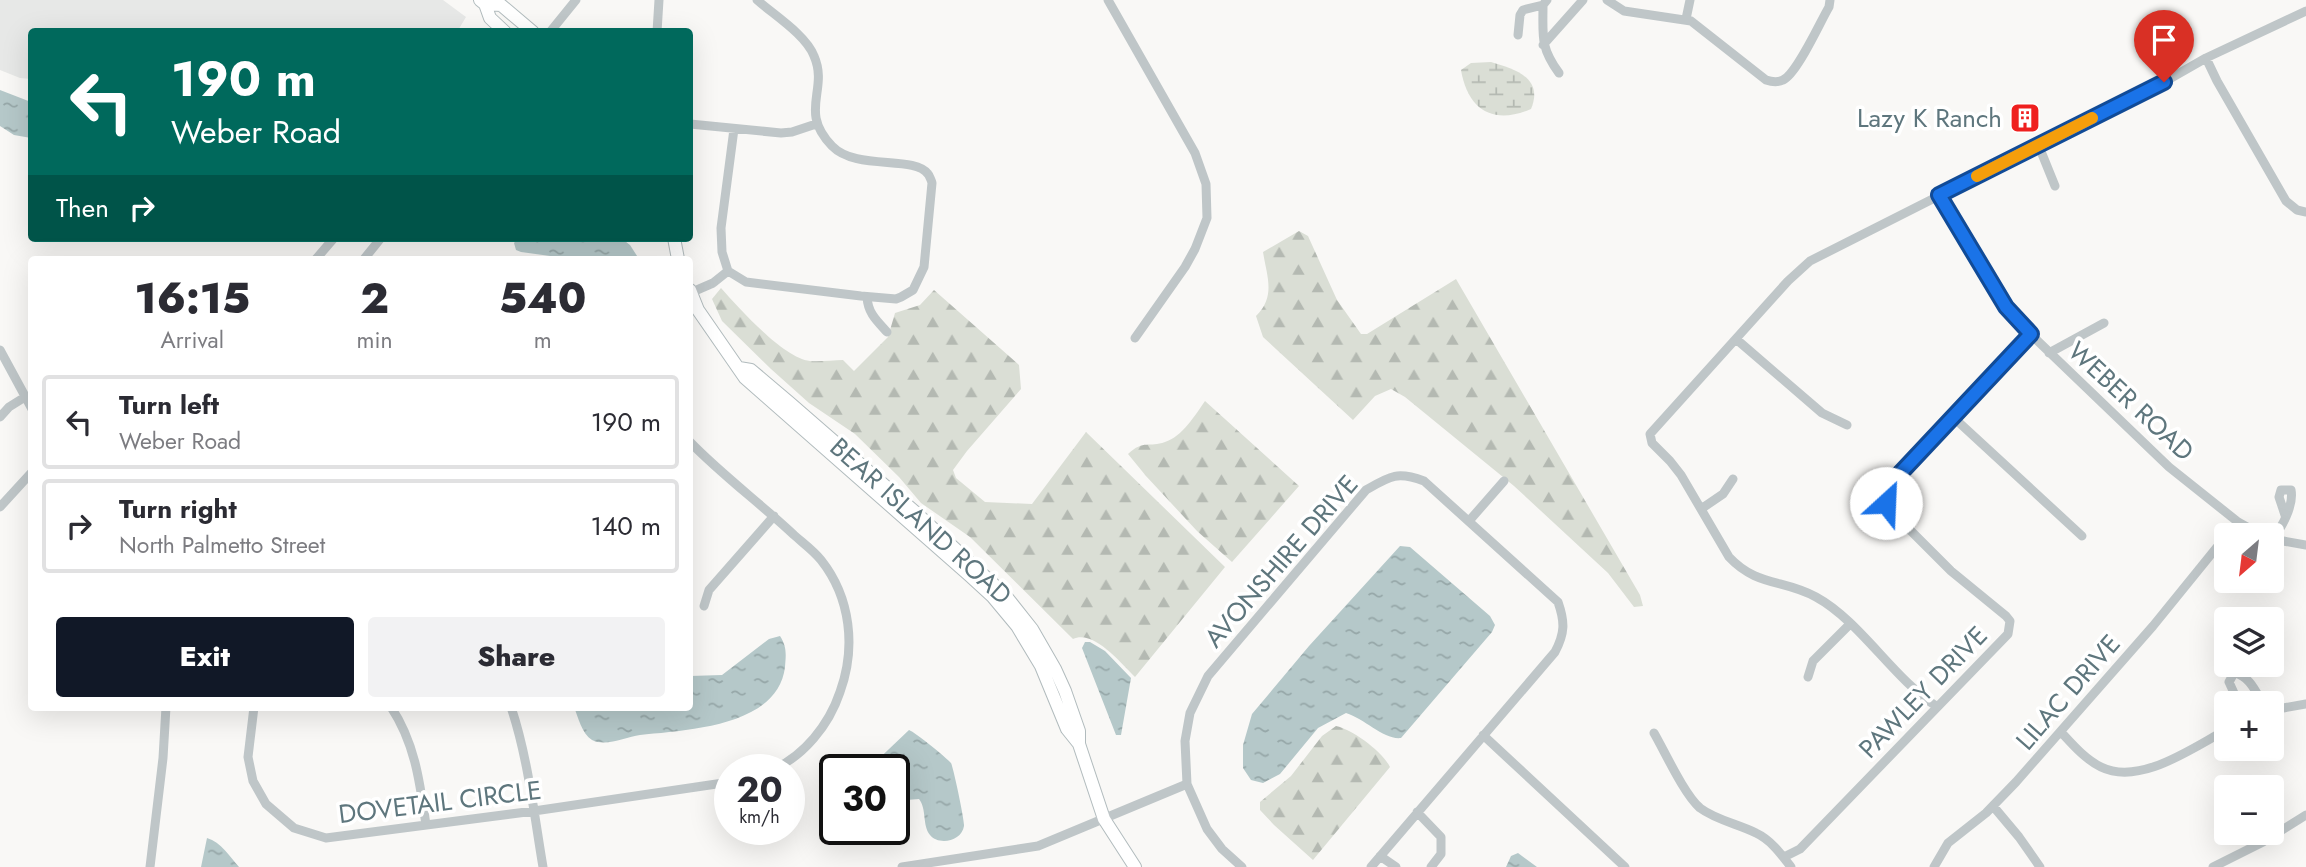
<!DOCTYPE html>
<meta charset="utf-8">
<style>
:root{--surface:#fff;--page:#f2f2f3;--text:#2b2b33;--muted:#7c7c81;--line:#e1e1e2;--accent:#111827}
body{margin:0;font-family:Jost,sans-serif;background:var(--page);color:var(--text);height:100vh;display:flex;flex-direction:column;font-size:26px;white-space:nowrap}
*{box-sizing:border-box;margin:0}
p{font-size:23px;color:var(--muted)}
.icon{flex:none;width:38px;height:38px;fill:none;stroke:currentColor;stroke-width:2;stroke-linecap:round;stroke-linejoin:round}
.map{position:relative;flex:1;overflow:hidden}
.side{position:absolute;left:28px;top:256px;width:665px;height:455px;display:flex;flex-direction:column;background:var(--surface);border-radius:7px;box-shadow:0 7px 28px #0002}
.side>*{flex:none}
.top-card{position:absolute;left:28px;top:28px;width:665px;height:214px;border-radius:7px;box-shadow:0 7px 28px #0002;background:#00695c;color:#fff;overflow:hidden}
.needle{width:46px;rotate:208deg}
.tools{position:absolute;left:2214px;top:523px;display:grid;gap:14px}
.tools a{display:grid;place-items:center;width:70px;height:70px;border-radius:7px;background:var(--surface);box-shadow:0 7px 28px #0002;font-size:35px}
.speed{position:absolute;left:714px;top:754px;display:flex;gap:14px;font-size:35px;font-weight:700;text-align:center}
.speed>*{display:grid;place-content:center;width:91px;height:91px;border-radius:50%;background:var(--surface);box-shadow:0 7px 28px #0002;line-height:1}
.speed small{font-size:18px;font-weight:400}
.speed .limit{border:4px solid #111;border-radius:10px;background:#fff;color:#111}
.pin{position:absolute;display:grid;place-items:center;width:60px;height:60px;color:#fff;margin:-72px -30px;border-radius:50% 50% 50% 0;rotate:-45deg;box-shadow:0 0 7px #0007}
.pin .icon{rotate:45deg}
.me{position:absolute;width:77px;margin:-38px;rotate:25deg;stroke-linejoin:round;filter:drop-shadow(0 0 5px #0008)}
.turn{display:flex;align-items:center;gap:24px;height:147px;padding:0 28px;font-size:32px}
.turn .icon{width:91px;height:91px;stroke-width:2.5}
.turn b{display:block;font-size:49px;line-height:60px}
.then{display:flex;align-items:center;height:66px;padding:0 28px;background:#0003;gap:14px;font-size:26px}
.eta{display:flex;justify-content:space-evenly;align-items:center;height:119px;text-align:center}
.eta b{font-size:42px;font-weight:800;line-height:49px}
.primary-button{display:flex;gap:14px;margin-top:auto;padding:14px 28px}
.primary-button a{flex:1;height:80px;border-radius:7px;background:var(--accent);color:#fff;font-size:28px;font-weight:800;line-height:80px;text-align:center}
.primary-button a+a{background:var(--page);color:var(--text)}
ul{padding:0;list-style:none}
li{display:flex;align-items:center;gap:21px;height:94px;margin:0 14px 10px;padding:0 14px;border:4px solid var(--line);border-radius:7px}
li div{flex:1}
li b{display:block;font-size:26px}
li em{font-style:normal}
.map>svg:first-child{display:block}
.built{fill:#e7e8e7}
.forest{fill:url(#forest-firs)}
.wetland{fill:url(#wetland-marsh)}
.water{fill:url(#water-ripples)}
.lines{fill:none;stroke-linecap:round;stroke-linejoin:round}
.secondary-casing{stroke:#b1bbbd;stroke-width:14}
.street{stroke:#bfc6c8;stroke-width:9}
.secondary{stroke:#fff;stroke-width:12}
.route-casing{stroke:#114b97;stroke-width:18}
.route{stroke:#1a73e8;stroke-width:12}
.slow{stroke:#f59e0b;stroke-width:12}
.labels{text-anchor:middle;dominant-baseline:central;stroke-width:7;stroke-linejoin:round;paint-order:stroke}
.poi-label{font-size:26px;fill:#5e767d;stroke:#fff;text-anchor:end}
.street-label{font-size:26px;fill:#5e767d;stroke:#fff}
</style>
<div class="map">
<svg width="2306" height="867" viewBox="0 0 2306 867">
<defs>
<pattern id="forest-firs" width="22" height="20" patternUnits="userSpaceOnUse" patternTransform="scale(1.75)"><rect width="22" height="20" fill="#daded5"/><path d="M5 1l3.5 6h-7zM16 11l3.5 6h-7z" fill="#b4b9b2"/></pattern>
<pattern id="wetland-marsh" width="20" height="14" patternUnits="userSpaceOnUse" patternTransform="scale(1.75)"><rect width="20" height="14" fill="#daded5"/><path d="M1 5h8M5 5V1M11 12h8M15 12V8" fill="none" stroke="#b4b9b2"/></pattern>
<pattern id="water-ripples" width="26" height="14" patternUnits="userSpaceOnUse" patternTransform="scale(1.75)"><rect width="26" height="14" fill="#b5c8c9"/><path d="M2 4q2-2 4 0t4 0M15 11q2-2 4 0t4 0" fill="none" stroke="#96a7a8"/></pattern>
</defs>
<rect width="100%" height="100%" fill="#f9f8f6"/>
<!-- built -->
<path class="built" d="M0 0H443L466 17 457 32H32L31 79 20 78 0 70Z"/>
<!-- forest -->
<path class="forest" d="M1299 231 1308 236 1337 300 1361 334H1367L1456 279 1640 595 1643 606 1634 607 1608 573 1514 486 1405 397 1391 389 1375 396 1353 420 1263 337 1256 316C1276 296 1267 277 1263 252Z
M721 288C739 308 783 358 810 361 820 362 833 360 843 360L854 371 888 337 895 313 920 305 934 290 1019 365 1021 389 967 451 953 470 956 478 985 502 1032 504 1086 432 1225 567 1135 677C1121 663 1093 629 1073 639L970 537 921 503 899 477 855 434 809 403 771 369 722 321 712 299Z
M1205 401 1299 486 1232 562 1197 531 1146 476 1128 454C1144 439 1149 448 1165 442 1182 437 1196 414 1205 401Z
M1336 726C1353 730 1382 751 1390 767L1313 860 1274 825 1260 810V802L1291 776 1322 736Z"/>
<!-- wetland -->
<path class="wetland" d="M1491 62C1515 69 1544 78 1531 109 1494 125 1468 111 1461 70L1471 63Z"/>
<!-- water -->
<path class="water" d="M0 90 31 102V138L14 135 0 126Z
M518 238H621L630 245 639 259H572L521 252 516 250 514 243Z
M1400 546 1410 547 1490 616 1495 625 1492 632 1401 738C1384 740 1365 719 1346 713L1318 728 1280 774 1263 783 1251 780 1243 768V745L1252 714 1309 646Z
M780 636C787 647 786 654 785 667 778 727 686 730 640 735 626 737 606 747 592 740 582 734 578 717 574 707H690V676L722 675 769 639Z
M1085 642H1090L1105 651 1131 678 1121 735H1116L1082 648Z
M909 730C915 732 948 759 951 763 953 766 965 822 964 826 962 841 939 846 930 835 922 825 927 809 919 799L894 801V770H867Z
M207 838C221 842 230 857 239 867H201Z
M1518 853 1537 867H1506L1511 856Z"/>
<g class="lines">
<!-- secondary casing -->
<g class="secondary-casing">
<path id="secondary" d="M480 0 485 4 490 18 505 32
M485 4 501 5 533 32
M674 238 678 259
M690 290 698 310 745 378 969 575 992 596 1017 626 1041 666 1067 729 1079 744 1104 819 1135 867
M739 368 751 370 790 403 914 511 1005 595 1032 629 1055 669 1065 691 1079 731V744"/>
</g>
<!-- street -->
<path class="street" d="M1108 0 1195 153 1206 184 1207 218 1195 249 1185 267 1135 338
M1607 0 1624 11 1691 21 1766 80C1772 82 1777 83 1783 80 1797 74 1820 22 1829 7L1830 0
M1543 5C1543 36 1540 47 1559 73
M1686 19 1690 0
M550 32 576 0
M657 32 659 0
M1518 35 1520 15 1523 10 1543 5 1547 0
M1543 45 1583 0
M2206 58 2217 81 2286 201 2297 210 2306 212
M690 124 781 133 792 132 816 124
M734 129 721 228 722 252 728 271 746 282 861 296 896 299 901 297 913 290 924 267 932 183C932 182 929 175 928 174 914 155 856 171 832 146 798 111 829 90 814 56 806 35 774 15 757 0
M2038 144 2055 186
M1939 195C1965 237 1987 284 2019 323L2169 467 2238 522 2263 536
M316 259 334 238
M364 259 381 238
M690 293 713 283 728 271
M867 297C868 313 876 320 887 332
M1736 339 1822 413 1847 425
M0 350 32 409
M2049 353 2104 323
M0 417 9 407 25 397
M1953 417 2082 536
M690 442C722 475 760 503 794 535 803 543 814 551 821 560 851 598 856 648 840 692 829 725 804 756 772 770
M0 507 32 472
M1701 509 1723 494 1733 479
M1469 521 1504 481
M2272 539C2282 528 2294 505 2291 490H2281L2279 497 2285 515
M2272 539 2306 545
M704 606 709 590 774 516
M1808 677 1813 661 1850 624
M2239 704 2229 682 2234 673C2249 675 2256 692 2263 704
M1936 706C1893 678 1860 621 1816 597 1784 579 1757 587 1729 557L1681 475 1670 461 1652 443 1650 434 1788 281 1810 261 2164 82 2206 58 2306 11
M254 707 248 757 253 781 266 804 294 828 326 838 534 811 730 782
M391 707C415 743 420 783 426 825
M511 707C528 758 534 814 543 867
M2272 710 2306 704
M2061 732C2073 745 2085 759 2101 767 2140 786 2192 748 2226 730
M1654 733C1665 752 1684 794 1700 808 1716 820 1738 824 1756 833 1771 840 1781 854 1791 867
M1483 735 1625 867
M1993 806 2019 837 2040 867
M1417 812 1441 837V854L1431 867
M1380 856 1396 867
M1784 857 1800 849 2008 634 2010 621 2006 616 1951 571 1889 509 1885 498 1888 487 1902 470 2031 334
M150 867 163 758 166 707
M902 867 1038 846 1187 784
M1242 867 1222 849 1207 829 1187 784 1185 741 1190 713 1208 676 1366 490C1390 476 1397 471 1424 481L1558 602C1565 622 1565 633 1555 652L1371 867
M1934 867 1948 843 1986 813 2016 782 2153 626 2226 536
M2213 867 2263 842 2306 815"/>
<!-- secondary -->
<use href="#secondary" class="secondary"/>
</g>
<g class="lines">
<!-- route casing -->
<g class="route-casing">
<path id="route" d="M1886 503 1885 492 1892 482 2031 334 2006 307 1939 195 2164 82"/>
</g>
<!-- route -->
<use href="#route" class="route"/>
<!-- slow -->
<path class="slow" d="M1977 176 2092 118"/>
</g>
<!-- icons -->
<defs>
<g id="building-square" transform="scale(1.575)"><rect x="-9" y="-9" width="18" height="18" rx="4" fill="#ef201f" stroke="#fff"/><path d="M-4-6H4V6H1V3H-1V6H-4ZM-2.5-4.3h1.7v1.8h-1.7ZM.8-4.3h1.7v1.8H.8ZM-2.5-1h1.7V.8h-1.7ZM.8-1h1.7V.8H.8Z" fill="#fff"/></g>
</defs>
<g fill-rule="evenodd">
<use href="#building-square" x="2025" y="118"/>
</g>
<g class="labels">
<!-- poi labels -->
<g class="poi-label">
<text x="2002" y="118">Lazy K Ranch</text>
</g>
<!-- street labels -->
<g class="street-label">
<text transform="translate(2131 401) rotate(43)">WEBER ROAD</text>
<text transform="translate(921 521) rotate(42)">BEAR ISLAND ROAD</text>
<text transform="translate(1281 561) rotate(-49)">AVONSHIRE DRIVE</text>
<text transform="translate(1923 692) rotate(-46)">PAWLEY DRIVE</text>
<text transform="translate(2068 692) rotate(-49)">LILAC DRIVE</text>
<text transform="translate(440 802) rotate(-7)">DOVETAIL CIRCLE</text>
</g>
</g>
</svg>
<div class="tools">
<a><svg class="needle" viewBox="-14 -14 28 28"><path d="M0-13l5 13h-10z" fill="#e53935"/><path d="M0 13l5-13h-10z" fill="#7c7c81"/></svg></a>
<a><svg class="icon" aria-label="layers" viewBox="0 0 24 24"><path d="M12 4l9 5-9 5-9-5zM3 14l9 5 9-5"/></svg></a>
<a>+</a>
<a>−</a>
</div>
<div class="speed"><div>20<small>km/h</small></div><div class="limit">30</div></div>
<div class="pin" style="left:2164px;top:82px;background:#d93025"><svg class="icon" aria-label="arrive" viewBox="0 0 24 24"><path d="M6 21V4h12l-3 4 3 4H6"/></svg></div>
<svg class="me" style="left:1886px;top:503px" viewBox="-20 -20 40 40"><circle r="19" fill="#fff"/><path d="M0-13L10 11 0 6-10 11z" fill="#1a73e8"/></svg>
<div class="top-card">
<div class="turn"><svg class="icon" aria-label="left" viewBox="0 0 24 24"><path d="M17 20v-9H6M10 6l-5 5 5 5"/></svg><div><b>190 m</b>Weber Road</div></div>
<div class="then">Then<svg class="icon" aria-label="right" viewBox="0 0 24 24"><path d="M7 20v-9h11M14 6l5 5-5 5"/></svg></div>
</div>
<section class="side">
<div class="eta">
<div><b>16:15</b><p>Arrival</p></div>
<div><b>2</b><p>min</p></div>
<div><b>540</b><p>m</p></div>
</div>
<ul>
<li><svg class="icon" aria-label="left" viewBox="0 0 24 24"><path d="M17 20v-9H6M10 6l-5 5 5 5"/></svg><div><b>Turn left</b><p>Weber Road</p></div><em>190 m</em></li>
<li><svg class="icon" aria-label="right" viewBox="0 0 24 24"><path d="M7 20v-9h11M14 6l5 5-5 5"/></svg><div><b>Turn right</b><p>North Palmetto Street</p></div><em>140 m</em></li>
</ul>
<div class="primary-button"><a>Exit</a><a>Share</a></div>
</section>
</div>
